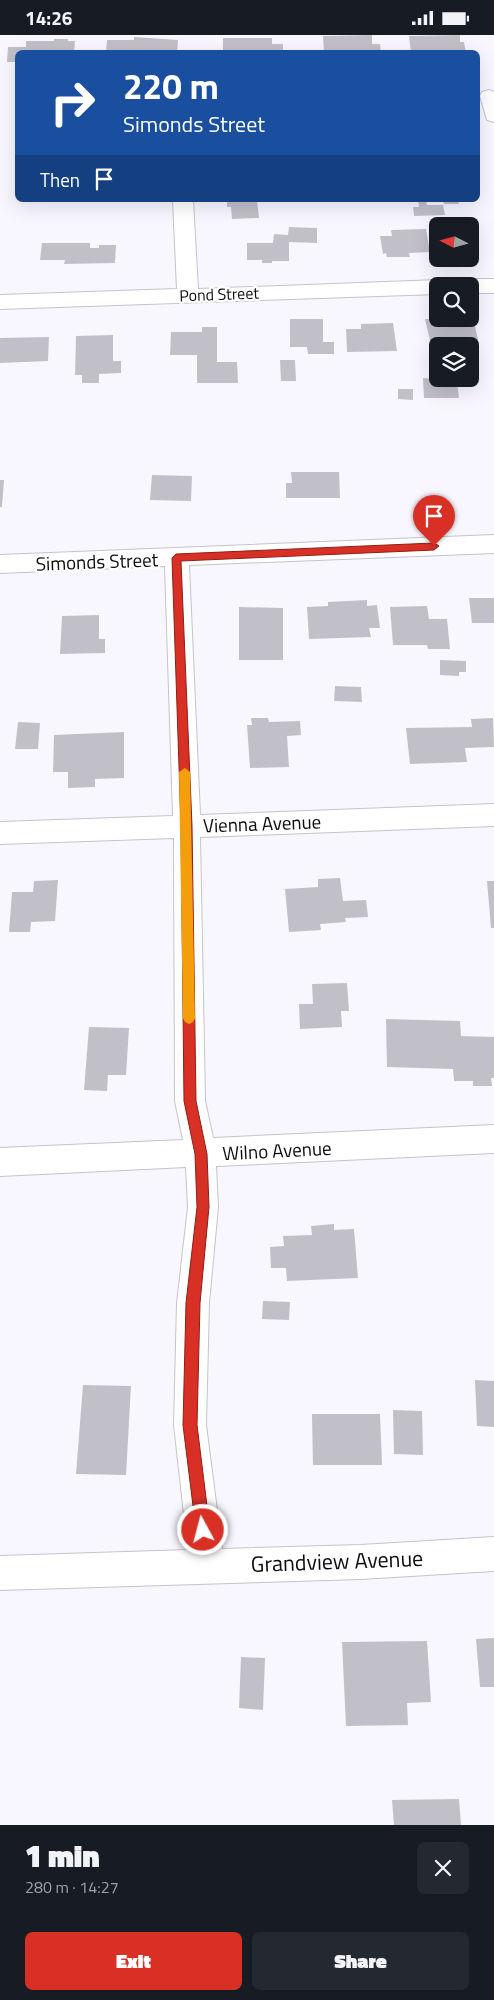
<!DOCTYPE html>
<meta charset="utf-8">
<style>
:root{--surface:#171b24;--page:#242831;--text:#f1f3f6;--muted:#9ea1a6;--accent:#d93025}
body{margin:0;font-family:"Titillium Web",sans-serif;background:var(--page);color:var(--text);height:100vh;display:flex;flex-direction:column;font-size:19px;white-space:nowrap}
*{box-sizing:border-box;margin:0}
p{font-size:16px;color:var(--muted)}
.icon{flex:none;width:28px;height:28px;fill:none;stroke:currentColor;stroke-width:2;stroke-linecap:round;stroke-linejoin:round}
.map{position:relative;height:1790px;overflow:hidden}
.drawer{display:flex;flex-direction:column;background:var(--surface);flex:1}
.drawer>*{flex:none}
.guide{position:absolute;left:15px;top:15px;width:465px;height:152px;border-radius:8px;box-shadow:0 5px 20px #0002;background:#1a4fa0;color:#fff;overflow:hidden}
.needle{width:32px;rotate:276deg}
.controls{position:absolute;left:429px;top:182px;display:grid;gap:10px}
.controls a{display:grid;place-items:center;width:50px;height:50px;border-radius:8px;background:var(--surface);box-shadow:0 5px 20px #0002;font-size:25px}
.pin{position:absolute;display:grid;place-items:center;width:42px;height:42px;color:#fff;margin:-51px -21px;border-radius:50% 50% 50% 0;rotate:-45deg;box-shadow:0 0 5px #0007}
.pin .icon{rotate:45deg}
.me{position:absolute;width:55px;margin:-28px;rotate:353deg;stroke-linejoin:round;filter:drop-shadow(0 0 4px #0008)}
.turn{display:flex;align-items:center;gap:18px;height:105px;padding:0 25px;font-size:22px}
.turn .icon{width:65px;height:65px;stroke-width:2.5}
.turn b{display:block;font-size:35px;line-height:42px}
.then{display:flex;align-items:center;height:48px;padding:0 25px;background:#0003;gap:10px;font-size:19px}
.round{display:grid;place-items:center;flex:none;width:52px;height:52px;border-radius:8px;background:var(--page)}
.summary{display:flex;align-items:center;justify-content:space-between;height:85px;padding:0 25px}
h1{font-size:30px;font-weight:800;line-height:38px}
.primary-button{display:flex;gap:10px;margin-top:auto;padding:10px 25px}
.primary-button a{flex:1;height:58px;border-radius:8px;background:var(--accent);color:#fff;font-size:20px;font-weight:800;line-height:58px;text-align:center}
.primary-button a+a{background:var(--page);color:var(--text)}
.status{display:flex;justify-content:space-between;align-items:center;height:35px;padding:0 25px;background:var(--surface);direction:ltr}
.status svg{height:14px;fill:currentColor}
.map>svg:first-child{display:block}
.building{fill:#c1c0c9}
.lines{fill:none;stroke-linecap:round;stroke-linejoin:round}
.minor-casing{stroke:#c4c3cc;stroke-width:2}
.minor{fill:#fff;fill-rule:evenodd}
.route{fill:#d93025;stroke:#8d1f18}
.slow{fill:#f59e0b}
.labels{text-anchor:middle;dominant-baseline:central;stroke-width:4.5;stroke-linejoin:round;paint-order:stroke}
.far-street-label{font-size:16px;fill:#0c0b0e;stroke:#fff}
.street-label{font-size:19px;fill:#0c0b0e;stroke:#fff}
.near-street-label{font-size:22px;fill:#0c0b0e;stroke:#fff}
</style>
<div class="status"><b>14:26</b><svg viewBox="0 0 49 12"><path d="M0 12V9h3v3zM5 12V6h3v6zM10 12V3h3v9zM15 12V0h3v12zM26 1h20v11H26zM47 4h2v5h-2z"/></svg></div>
<div class="map">
<svg width="494" height="1790" viewBox="0 0 494 1790">
<rect width="100%" height="100%" fill="#f8f7ff"/>
<!-- building -->
<path class="building" d="M372 0V9H380L381 18H324L323 1Z
M460 0V7H464L466 18H411L409 1Z
M134 2 178 5 177 18H106L107 5H134Z
M223 3H272V9H283V18H223Z
M54 4H68V6H75L74 18H18V27H7L8 12H26V6H54Z
M227 165H257L259 183 232 184 231 172H227Z
M418 165H426L427 170H443L445 180 414 181 413 172H419Z
M443 165H458L459 169H444Z
M289 192 317 193V208L289 207V226H272V228H262V225H247V208H273L274 199 288 200Z
M426 194 430 217 409 218 410 222H387L386 218 383 219 380 201H392L391 195Z
M42 208H90V213H99V210H116L115 228 64 229 65 225H40Z
M470 282H473L478 305 463 306 465 311H438L437 336 425 284H470Z
M290 284H323V307H334V319H308L307 312H290Z
M393 288 397 316 347 317 346 294H361V289Z
M202 292H217V327H237L238 348H197V320H170L171 297H202Z
M113 300V326H121V338L99 339V348H82V340H75L76 301Z
M49 302 48 326 0 328V303Z
M280 325H295L296 346H281Z
M423 343 457 346 459 363H424Z
M398 354H413V365L398 364Z
M291 437H339L340 463H286V448H292Z
M152 440 192 441 191 466 150 465Z
M0 445H4L2 472H0Z
M469 563H494V588H472Z
M367 565V571L377 570 380 593H369L371 602 309 604 307 572 328 571V567Z
M427 571 429 584H447L450 614H428L427 610H393L390 572Z
M239 572 283 573V625H239Z
M99 580V604H105V618L60 619 62 581Z
M440 625 466 626V637H459V641L440 640Z
M335 651 361 652 362 667 334 666Z
M251 683H268L269 687 300 686 301 700 287 701 289 732 250 733 247 690H252Z
M493 683 494 712 465 713 467 727 410 729 406 693 472 692 471 684Z
M18 687 40 688 38 714H15Z
M124 697V743L95 744V752L68 753V737H53L54 700Z
M340 843 343 866 366 865 368 882 345 883 346 887 320 889 321 895 289 897 285 854 318 852V844Z
M58 845 55 886 31 887 30 897H9L12 857H33L34 846Z
M487 846H494V893H491Z
M347 948 349 976H341L342 992 300 994 299 969H313L312 949Z
M386 984 460 986 461 1001 494 1002V1043H491L492 1051H473V1046H454L453 1034 387 1032Z
M89 992 129 993 126 1040H108L107 1056 84 1055Z
M334 1189V1195L354 1194 358 1243 287 1246 286 1233H271L270 1212 284 1211 283 1201 312 1200 311 1191Z
M263 1266 290 1267 289 1285 262 1284Z
M475 1345 494 1346V1392L477 1391Z
M83 1350 131 1351 126 1440 76 1439Z
M393 1375 422 1376 423 1420 394 1419Z
M312 1379H380L382 1430H313Z
M494 1603V1652H480L476 1604Z
M427 1606 431 1667 407 1668 408 1690 346 1691 342 1607Z
M241 1622 265 1623 263 1675 239 1673Z
M459 1764 461 1790H394L392 1765Z"/>
<g class="lines">
<!-- minor casing -->
<g class="minor-casing">
<path id="minor" d="M489 55 494 57V87L487 85 480 61 482 57Z
M173 165H193L198 254 438 245 445 247 448 251H438V259L0 274V260L177 254Z
M470 244H494V258H470V251H460L463 246Z
M494 500V518L189 530 200 780 494 769V791L200 802 205 1066 213 1103 494 1090V1118L216 1131 218 1172 209 1268 206 1390 222 1514 361 1510 494 1502V1536L361 1544 0 1555V1521L188 1515 174 1390 177 1268 188 1172 186 1132 0 1141V1113L183 1105 175 1066 174 803 0 809V787L173 781 165 531 0 538V520Z"/>
</g>
<!-- minor -->
<use href="#minor" class="minor"/>
</g>
<!-- route -->
<path class="route" d="M434 508 439 511 434 515 181 526 192 791 196 1066 207 1119 209 1172 200 1268 197 1390 210 1495 208 1500 203 1502 198 1500 196 1495 183 1390 186 1268 197 1172 195 1119 184 1066 181 791 172 523 176 519Z"/>
<!-- slow -->
<path class="slow" d="M185 733 190 737 195 983 193 987 189 989 185 987 183 983 179 737Z"/>
<g class="labels">
<!-- far-street labels -->
<g class="far-street-label">
<text transform="translate(219 259) rotate(-2)">Pond Street</text>
</g>
<!-- street labels -->
<g class="street-label">
<text transform="translate(97 526) rotate(-2)">Simonds Street</text>
<text transform="translate(262 788) rotate(-2)">Vienna Avenue</text>
<text transform="translate(277 1115) rotate(-3)">Wilno Avenue</text>
</g>
<!-- near-street labels -->
<g class="near-street-label">
<text transform="translate(337 1526) rotate(-2)">Grandview Avenue</text>
</g>
</g>
</svg>
<div class="controls">
<a><svg class="needle" viewBox="-14 -14 28 28"><path d="M0-13l5 13h-10z" fill="#e53935"/><path d="M0 13l5-13h-10z" fill="#9ea1a6"/></svg></a>
<a><svg class="icon" aria-label="search" viewBox="0 0 24 24"><circle cx="10" cy="10" r="6"/><path d="M15 15l6 6"/></svg></a>
<a><svg class="icon" aria-label="layers" viewBox="0 0 24 24"><path d="M12 4l9 5-9 5-9-5zM3 14l9 5 9-5"/></svg></a>
</div>
<div class="pin" style="left:434px;top:511px;background:#d93025"><svg class="icon" aria-label="arrive" viewBox="0 0 24 24"><path d="M6 21V4h12l-3 4 3 4H6"/></svg></div>
<svg class="me" style="left:203px;top:1495px" viewBox="-20 -20 40 40"><circle r="17" fill="#d93025" stroke="#fff" stroke-width="3"/><path d="M0-11L8 9 0 5-8 9z" fill="#fff"/></svg>
<div class="guide">
<div class="turn"><svg class="icon" aria-label="right" viewBox="0 0 24 24"><path d="M7 20v-9h11M14 6l5 5-5 5"/></svg><div><b>220 m</b>Simonds Street</div></div>
<div class="then">Then<svg class="icon" aria-label="arrive" viewBox="0 0 24 24"><path d="M6 21V4h12l-3 4 3 4H6"/></svg></div>
</div>
</div>
<section class="drawer">
<div class="summary"><div><h1>1 min</h1><p>280 m · 14:27</p></div><a class="round"><svg class="icon" aria-label="close" viewBox="0 0 24 24"><path d="M6 6l12 12M18 6L6 18"/></svg></a></div>
<div class="primary-button"><a>Exit</a><a>Share</a></div>
</section>
